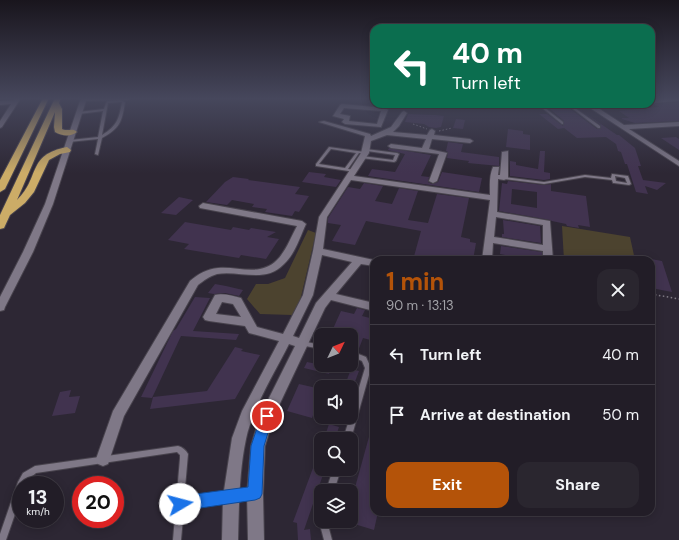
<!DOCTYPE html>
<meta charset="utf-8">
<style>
:root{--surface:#221d27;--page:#2a262f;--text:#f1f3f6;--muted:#a2a2a7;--line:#3f3b44;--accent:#b45309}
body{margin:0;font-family:"DM Sans",sans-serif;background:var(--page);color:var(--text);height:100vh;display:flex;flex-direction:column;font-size:15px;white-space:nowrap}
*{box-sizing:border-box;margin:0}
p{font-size:13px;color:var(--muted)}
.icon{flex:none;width:22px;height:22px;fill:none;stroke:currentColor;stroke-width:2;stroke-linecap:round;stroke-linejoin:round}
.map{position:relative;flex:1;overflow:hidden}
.sheet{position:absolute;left:370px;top:256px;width:285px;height:260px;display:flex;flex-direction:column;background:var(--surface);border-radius:12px;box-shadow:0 2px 10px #0003,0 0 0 1px var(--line)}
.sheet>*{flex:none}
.guide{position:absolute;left:370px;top:24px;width:285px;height:84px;border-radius:12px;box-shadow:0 2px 10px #0003,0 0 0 1px var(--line);background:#0b6e4f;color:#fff;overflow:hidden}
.needle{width:26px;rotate:47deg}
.controls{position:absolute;left:314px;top:328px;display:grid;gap:8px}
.controls a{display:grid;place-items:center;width:44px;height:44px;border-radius:8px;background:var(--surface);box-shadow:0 2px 10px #0003,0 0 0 1px var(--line);font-size:20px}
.speed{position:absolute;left:12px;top:476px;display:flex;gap:8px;font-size:20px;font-weight:700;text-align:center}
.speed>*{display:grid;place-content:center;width:52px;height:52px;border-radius:50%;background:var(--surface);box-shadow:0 2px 10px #0003,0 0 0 1px var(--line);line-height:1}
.speed small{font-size:10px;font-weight:400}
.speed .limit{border:6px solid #d22;background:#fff;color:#111}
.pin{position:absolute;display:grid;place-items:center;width:34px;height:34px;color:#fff;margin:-17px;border:2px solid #fff;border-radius:50%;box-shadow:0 1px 4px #0007}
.me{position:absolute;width:44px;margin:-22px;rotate:82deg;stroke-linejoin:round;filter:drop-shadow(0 0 3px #0008)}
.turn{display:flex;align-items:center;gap:14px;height:84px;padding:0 16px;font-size:18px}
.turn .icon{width:52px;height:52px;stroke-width:2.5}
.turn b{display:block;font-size:28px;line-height:34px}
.round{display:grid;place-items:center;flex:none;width:42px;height:42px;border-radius:12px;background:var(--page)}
.head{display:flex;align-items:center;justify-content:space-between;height:68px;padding:0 16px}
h1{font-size:24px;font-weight:700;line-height:30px;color:var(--accent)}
.button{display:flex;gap:8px;margin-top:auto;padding:8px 16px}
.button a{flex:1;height:46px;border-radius:12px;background:var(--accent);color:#fff;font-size:16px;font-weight:700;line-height:46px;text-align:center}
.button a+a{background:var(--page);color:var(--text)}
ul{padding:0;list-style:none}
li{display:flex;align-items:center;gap:12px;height:60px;padding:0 16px;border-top:1px solid var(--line)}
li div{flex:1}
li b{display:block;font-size:15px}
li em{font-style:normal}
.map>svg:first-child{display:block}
.green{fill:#4c432f}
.building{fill:#41334f;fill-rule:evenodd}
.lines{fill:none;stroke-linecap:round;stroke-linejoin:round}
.lane-casing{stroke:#48434d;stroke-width:2}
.street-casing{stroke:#48434d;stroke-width:2}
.highway-casing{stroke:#48434d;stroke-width:2}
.path-far1{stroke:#827d87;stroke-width:1;stroke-dasharray:1.5 2;stroke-linecap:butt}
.path{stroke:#827d87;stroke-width:1.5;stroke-dasharray:1.5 2.5;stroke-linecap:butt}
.lane{fill:#7f7887;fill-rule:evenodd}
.street{fill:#7f7887;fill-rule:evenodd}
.highway{fill:#ccac67;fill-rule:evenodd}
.route{fill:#1a73e8;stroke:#114b97}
</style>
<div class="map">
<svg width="679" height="540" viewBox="0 0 679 540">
<rect width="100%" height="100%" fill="#2d2734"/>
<!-- green -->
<path class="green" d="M562 226 630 237 635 260H564Z
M308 230 316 233 300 301 292 315 260 314 247 299 256 284H268L285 278Z"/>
<!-- building -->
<path class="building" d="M679 102V121L635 123 622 119V118H629L619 111 657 107H659L654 104Z
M576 107 617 135H619L635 148 641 166H638L643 180 666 183 657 190 645 186 648 194 636 192 627 164H625L621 152 618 151 616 144 606 137 577 138 564 128 558 129 539 114H547L563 126 564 121 550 109 569 108 597 129H601V125Z
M408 114 435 115 444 116 441 127 436 128 429 127 424 124 405 122Z
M456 119 465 120 463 129 453 128Z
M508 129 523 131V134L530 135V150L506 147Z
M676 137 679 139V150L661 138Z
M448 142 463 144 461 152 499 157V166L468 163 469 161 447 158 448 152 446 151Z
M389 148 431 155 421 176 429 177 428 182 432 184 438 182 442 172 482 178 479 192 368 176 372 169 395 172 405 154 388 150Z
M540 151H545L544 172 550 173V179L544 180 510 176V161L516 162V165L538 169Z
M309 172 326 174 324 177 341 180 336 187 302 182Z
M233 177 249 179 248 180 300 187 295 194 309 196 299 212 295 211 292 216 265 212 267 209 252 207 254 204 232 200 227 205 206 202 225 182Z
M508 181 544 185 551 184V191L586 196 590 227 578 225 579 228 567 226 566 224 552 221 550 220 499 211 502 183 507 184ZM512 189 537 192V208L511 204Z
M364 183 383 186 375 201 392 204 399 188 418 191 408 220 428 223 437 194 469 198 461 237 470 239V242L476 243 473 260H413L421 231 366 221 355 245 332 241 341 225 328 223V218L348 187 360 189Z
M179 197 193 200 176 215 161 213Z
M503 220 540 226 541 243 502 237V234H504Z
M185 222 231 230 233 227 249 230 251 228 276 232 267 237 279 239 266 259 241 255 239 258 202 252 184 249 189 244 168 240Z
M501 246 542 252V260H531L500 254Z
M651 259 662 261 672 292 651 288Z
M215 284 226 286 243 290 239 296 225 293 214 294 208 293Z
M195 297 210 298 193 331 239 334 236 340 181 336 152 398 141 397 173 331 176 329Z
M357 308 365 310 362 316 374 319V341L363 338 358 351 351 349V335L332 331 341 311 354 314Z
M235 347 243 349 241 351 260 355 235 399 150 409 153 397 207 391Z
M307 362 332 367 329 374 304 368Z
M351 369 359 371 353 387 345 385Z
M299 384 321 389V394L312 418 287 411Z
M71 390 69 397 80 396 75 413 52 416 60 392Z
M329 424 339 427 335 439H324Z
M372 426 374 427V512H378L374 530 351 523V502Z
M320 449 321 469H325L304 530 310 529 311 540H298L297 523 293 522Z"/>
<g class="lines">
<!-- lane casing -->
<g class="lane-casing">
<path id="lane" d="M120 100 125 102C122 122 120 128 102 138L98 155 95 154 98 139 69 142 68 141 70 140 98 137 103 111 79 114H78V112L104 109 106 103 107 101ZM120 102H122C119 119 117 126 102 135L108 103Z
M569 104H589L588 105 572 106 600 126V128H598L569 106 545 108 563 122V124H562L541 107 542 106Z
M329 147 365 152 367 153 365 154 359 153 348 169 355 170V172L316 166V164ZM331 149 356 153 345 168 319 164Z
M366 149 397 153 399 154 396 161 394 162 361 158 360 157 362 156 393 160 395 155 367 151H366Z
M612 174 628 176 631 184 629 185 614 183H613L612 180 585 177 544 184 504 179 502 178 504 177 544 182 585 175 611 178ZM615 176 625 178 627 183 616 181Z
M300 341H302L321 345V349L300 345 299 343Z
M351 351 366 357 371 368 351 439H343L350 417H351V414L365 368 362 361 351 356Z
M178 446C182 447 186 450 188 454L184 499 253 490 256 491 257 494 256 497 253 498 184 507 181 540H173L180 458V455L177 452 36 473 29 479 25 485H21V497L6 540H0V534L18 482 23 473 35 466Z
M333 469H341L334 491H326Z
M320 518H321V521H327L332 540H324L319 521Z"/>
</g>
<!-- street casing -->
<g class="street-casing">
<path id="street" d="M15 98H21L2 127 0 128V121L11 104 0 105V101L14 100Z
M81 98H131L128 100 86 101 53 204 33 252 5 307 4 310 0 311V297L23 252 45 204Z
M679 98V101L651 103V99Z
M342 104 385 108 388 110 381 127 345 124 342 122 344 119 333 116 340 105ZM344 108 381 111 377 124 349 121 350 116 340 114Z
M584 104H611L608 106H595L624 125 679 122V126L629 129 679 161V166Z
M404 111 407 113 399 126 393 132 427 135 430 130 432 129 435 131 434 135 470 139 473 141 470 143 432 139 429 149 447 153 437 181 433 183 429 181 439 154 391 148 388 146 391 144 422 148 426 139 387 135 371 141 369 153 354 176 490 195C490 185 489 176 493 167H499L498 175H500L502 152 508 151V178L504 180 498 179 497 212 550 221 553 260H543V251L493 243 492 260H482L490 200 351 180 327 217 323 249 374 260V266L361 264 336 294 374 303V311L331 300 325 308 274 416 265 446 263 494 264 540H248L247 494 251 446 260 416 295 346 289 344C275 372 252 409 246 439 239 472 239 506 238 540H222L223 497 232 438 242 411 279 341 249 333 245 326 209 321 205 320 203 317 215 295C223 293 233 296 241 298L257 327 283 334 303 295 313 251 319 217 361 153 365 136 319 122 324 121 370 134 371 136 391 127 402 112ZM496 217 543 225V245L494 237ZM322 255 352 262 316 303 299 338 293 336 313 295ZM222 302 233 304 241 317 216 314Z
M203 203 302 221 306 224C300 237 295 254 284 264 265 284 240 270 217 274 210 276 203 281 198 285L124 416 108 464 103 466 98 464 96 459 113 411 190 281C198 274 207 269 218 268 238 266 260 277 277 260 286 251 291 237 297 226L200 208 199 206Z"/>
</g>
<!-- highway casing -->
<g class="highway-casing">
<path id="highway" d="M43 98H49L5 189 0 192V180Z
M55 98H61L59 103 62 109V129C67 132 73 127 77 132 71 137 62 136 55 132L54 127 55 112 17 200C41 177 26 155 67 147L71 150 70 152 60 154 49 160 34 192 25 203 10 215 4 228 0 229V215Z"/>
</g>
<!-- path-far1 -->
<path class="path-far1" d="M413 124 427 129
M439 131 452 128"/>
<!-- path -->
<path class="path" d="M651 294 679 299"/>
<!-- lane -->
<use href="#lane" class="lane"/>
<!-- street -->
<use href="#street" class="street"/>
<!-- highway -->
<use href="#highway" class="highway"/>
</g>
<!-- sky -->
<linearGradient id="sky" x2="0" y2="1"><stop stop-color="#19151d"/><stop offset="0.57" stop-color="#46475c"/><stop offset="1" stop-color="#46475c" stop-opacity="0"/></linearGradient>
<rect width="679" height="173" fill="url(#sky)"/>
<!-- route -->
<path class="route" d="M267 411 271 413 273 416 264 446 262 494 260 498 255 500 180 511 175 509 173 504 175 498 180 496 248 487 251 446 262 413Z"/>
</svg>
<div class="controls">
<a><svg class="needle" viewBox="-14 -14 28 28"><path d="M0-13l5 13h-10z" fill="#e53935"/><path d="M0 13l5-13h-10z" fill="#a2a2a7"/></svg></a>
<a><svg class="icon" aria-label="sound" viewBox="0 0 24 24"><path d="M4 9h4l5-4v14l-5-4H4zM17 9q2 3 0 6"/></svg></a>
<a><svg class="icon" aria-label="search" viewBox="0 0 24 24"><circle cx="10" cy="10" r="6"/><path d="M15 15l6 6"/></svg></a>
<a><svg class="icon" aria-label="layers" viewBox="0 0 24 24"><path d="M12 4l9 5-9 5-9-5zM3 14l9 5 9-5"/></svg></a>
</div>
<div class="speed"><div>13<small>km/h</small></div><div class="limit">20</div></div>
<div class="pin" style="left:267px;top:416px;background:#d93025"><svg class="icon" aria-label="arrive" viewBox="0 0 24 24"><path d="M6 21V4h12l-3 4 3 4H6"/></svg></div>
<svg class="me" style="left:180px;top:504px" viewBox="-20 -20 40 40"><circle r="19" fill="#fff"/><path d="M0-13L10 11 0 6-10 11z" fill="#1a73e8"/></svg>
<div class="guide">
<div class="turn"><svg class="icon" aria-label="left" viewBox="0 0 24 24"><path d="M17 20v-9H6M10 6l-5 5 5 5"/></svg><div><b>40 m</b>Turn left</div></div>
</div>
<section class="sheet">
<div class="head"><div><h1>1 min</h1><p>90 m · 13:13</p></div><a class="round"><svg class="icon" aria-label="close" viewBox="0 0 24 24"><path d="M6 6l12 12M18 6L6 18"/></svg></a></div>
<ul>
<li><svg class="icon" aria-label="left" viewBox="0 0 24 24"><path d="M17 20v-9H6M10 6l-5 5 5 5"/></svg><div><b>Turn left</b></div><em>40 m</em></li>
<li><svg class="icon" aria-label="arrive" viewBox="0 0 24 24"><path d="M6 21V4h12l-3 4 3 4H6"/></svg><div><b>Arrive at destination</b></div><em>50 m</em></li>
</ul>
<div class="button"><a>Exit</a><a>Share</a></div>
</section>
</div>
